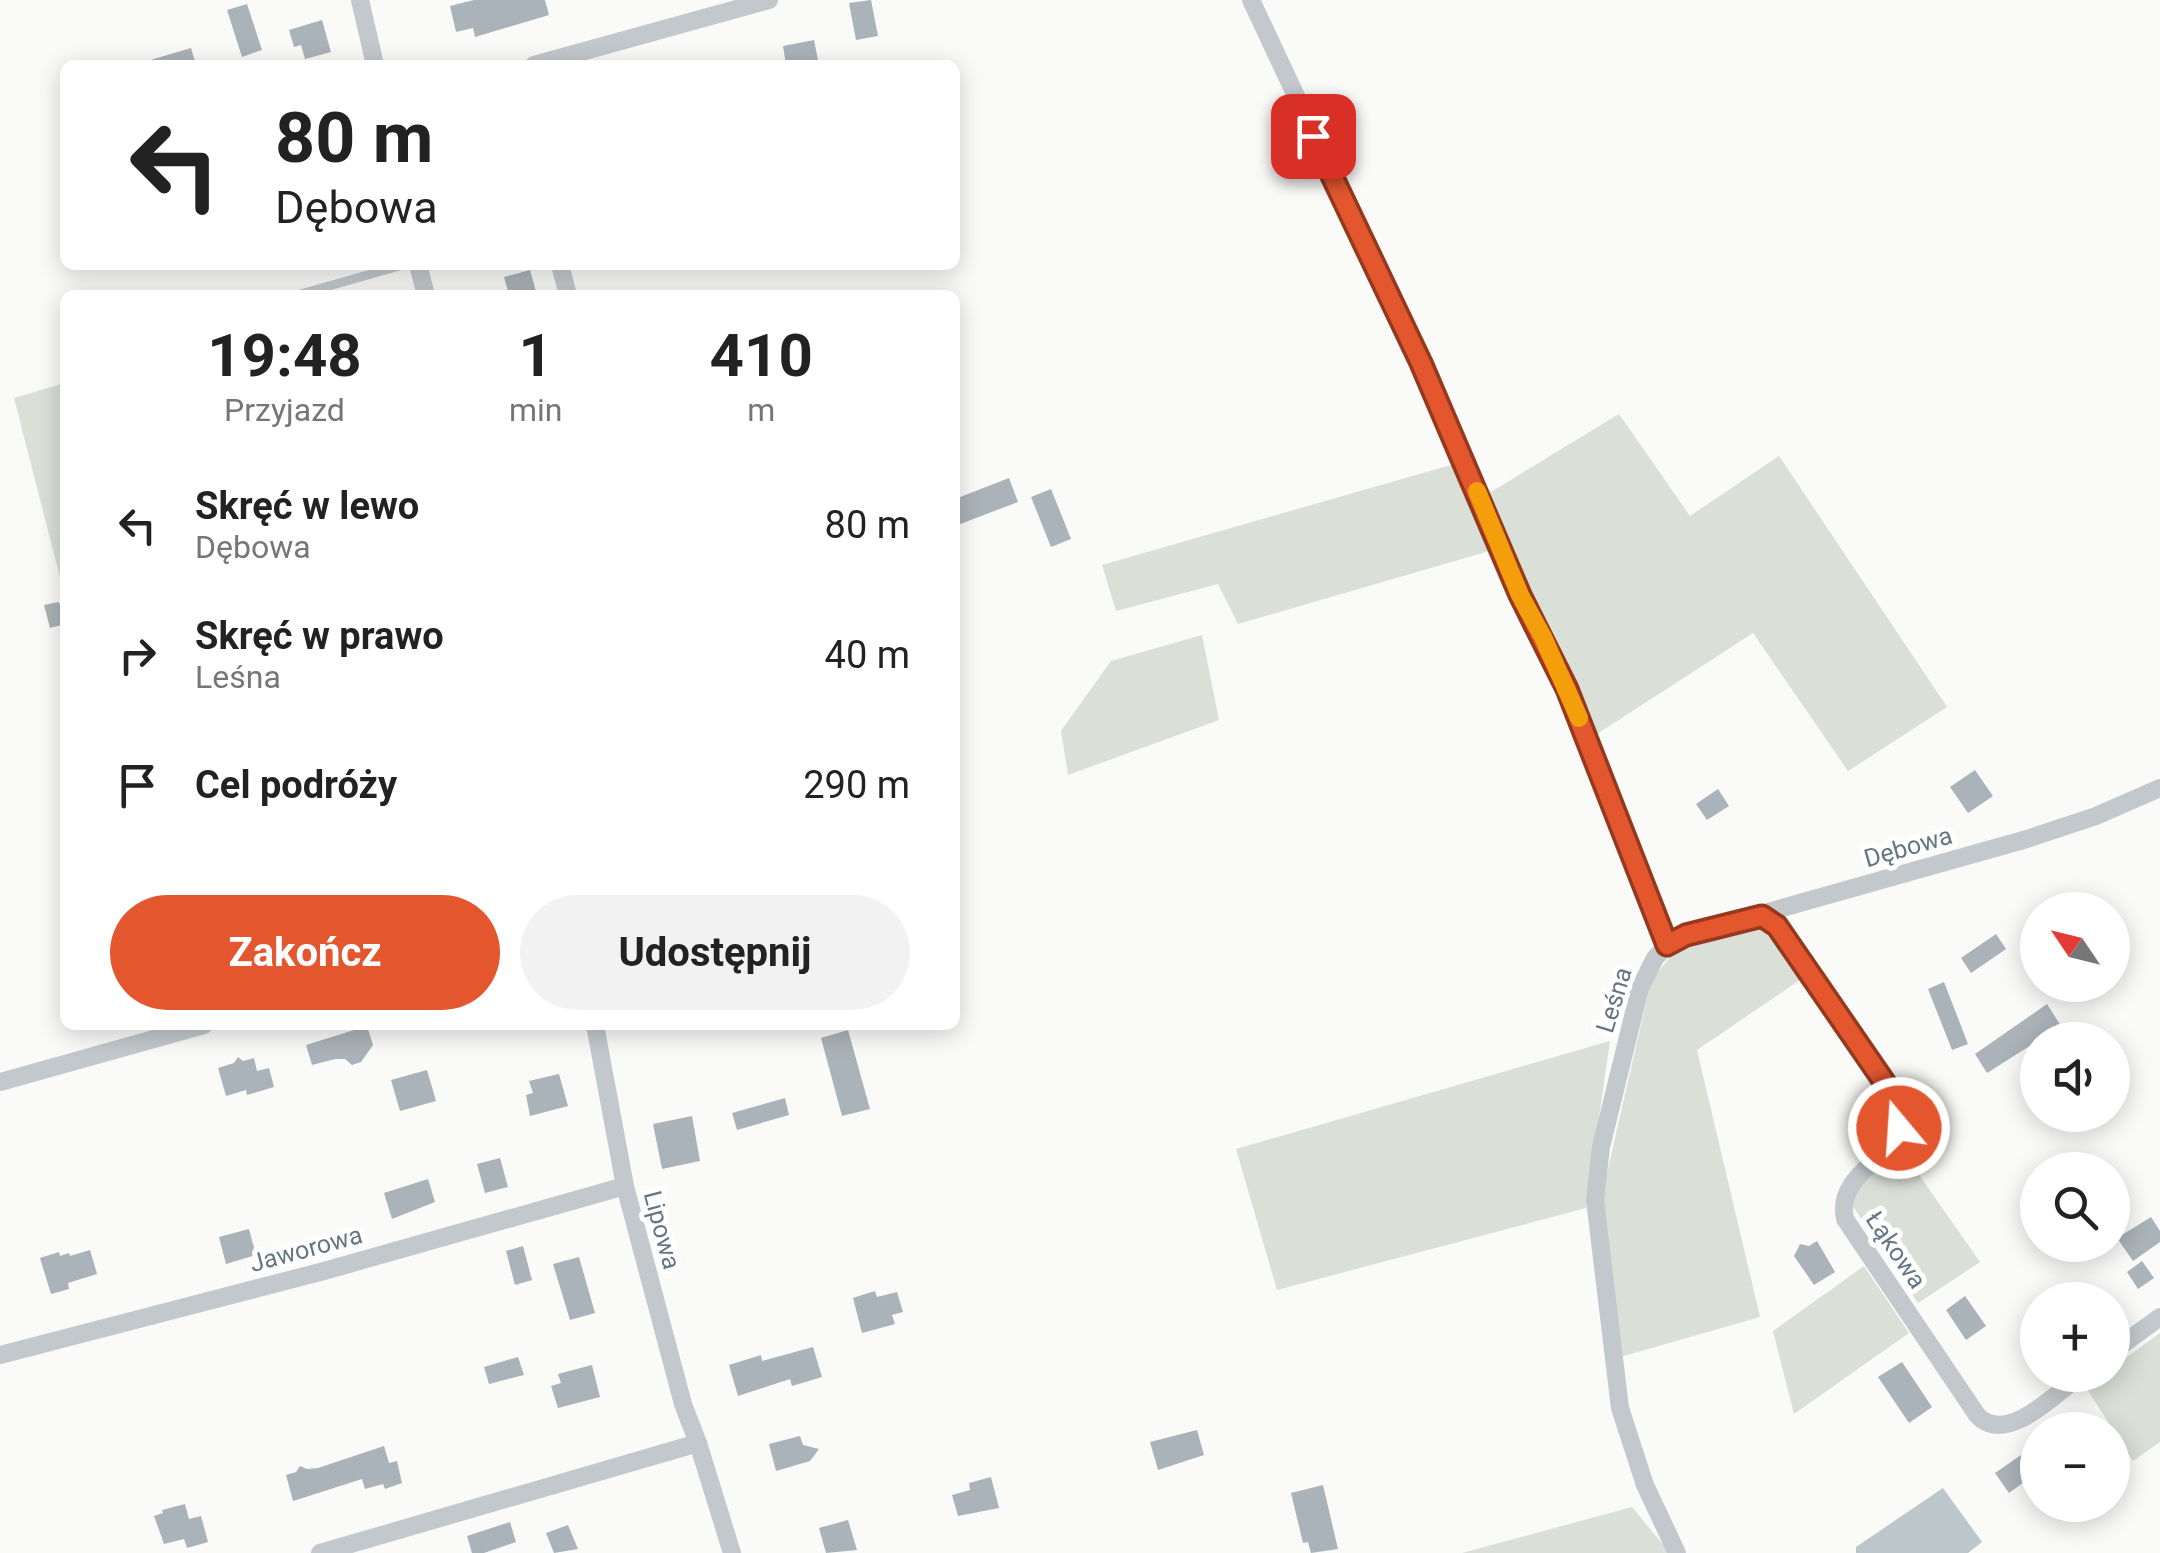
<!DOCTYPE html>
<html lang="pl">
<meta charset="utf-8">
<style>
:root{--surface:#fff;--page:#f2f2f2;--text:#222;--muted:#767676;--accent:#e4572e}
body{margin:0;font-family:Roboto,sans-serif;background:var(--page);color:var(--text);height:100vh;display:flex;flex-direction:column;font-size:38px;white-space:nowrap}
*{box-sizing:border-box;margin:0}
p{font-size:32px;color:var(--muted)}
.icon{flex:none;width:55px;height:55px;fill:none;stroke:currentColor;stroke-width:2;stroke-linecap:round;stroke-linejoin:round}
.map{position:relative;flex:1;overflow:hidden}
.side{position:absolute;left:60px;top:290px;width:900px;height:740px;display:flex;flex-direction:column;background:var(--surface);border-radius:15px;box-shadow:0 5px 25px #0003}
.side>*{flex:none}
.guide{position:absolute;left:60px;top:60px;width:900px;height:210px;border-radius:15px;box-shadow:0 5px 25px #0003;background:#fff;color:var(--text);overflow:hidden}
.needle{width:65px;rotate:305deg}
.tools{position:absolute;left:2020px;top:892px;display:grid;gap:20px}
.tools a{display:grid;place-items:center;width:110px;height:110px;border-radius:50%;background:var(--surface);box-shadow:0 5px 25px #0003;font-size:50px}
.pin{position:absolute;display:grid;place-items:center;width:85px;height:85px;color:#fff;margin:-42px;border-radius:20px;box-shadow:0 5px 15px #0006}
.me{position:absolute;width:110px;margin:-55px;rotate:342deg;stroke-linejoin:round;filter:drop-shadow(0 0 8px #0008)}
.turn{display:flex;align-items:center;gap:35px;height:210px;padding:0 50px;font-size:45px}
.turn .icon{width:130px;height:130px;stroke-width:2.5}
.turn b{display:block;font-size:70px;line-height:85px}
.eta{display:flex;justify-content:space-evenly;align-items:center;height:170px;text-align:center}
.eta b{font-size:60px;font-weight:700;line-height:70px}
.button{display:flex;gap:20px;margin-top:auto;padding:20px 50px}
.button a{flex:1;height:115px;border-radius:60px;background:var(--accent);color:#fff;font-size:40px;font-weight:700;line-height:115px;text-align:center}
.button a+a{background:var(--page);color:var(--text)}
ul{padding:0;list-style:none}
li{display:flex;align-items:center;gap:30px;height:130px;padding:0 50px}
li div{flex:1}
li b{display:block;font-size:38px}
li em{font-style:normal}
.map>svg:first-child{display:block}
.green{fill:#dadfd7}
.water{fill:#bbc7cb}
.building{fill:#aab3b9}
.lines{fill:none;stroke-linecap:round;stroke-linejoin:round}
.lane{stroke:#c3c8cc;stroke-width:9}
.street{stroke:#c3c8cc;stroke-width:18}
.route-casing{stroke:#94391e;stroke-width:25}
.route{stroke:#e4572e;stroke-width:18}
.slow{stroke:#f59e0b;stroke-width:18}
.labels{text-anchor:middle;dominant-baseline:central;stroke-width:10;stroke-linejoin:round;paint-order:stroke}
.street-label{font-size:25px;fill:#657683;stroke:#fff}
</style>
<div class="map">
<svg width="2160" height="1553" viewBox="0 0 2160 1553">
<rect width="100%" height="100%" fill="#fafaf8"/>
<!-- green -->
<path class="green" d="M65 383V597L14 398Z
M1619 414 1690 516 1779 456 1947 707 1848 771 1753 633 1594 736 1486 495Z
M1458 463 1496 549 1238 624 1218 584 1116 611 1102 565Z
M1202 635 1219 720 1068 775 1061 731 1111 661Z
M1763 926 1800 980 1697 1050 1760 1317 1620 1357 1601 1199 1651 981 1676 949Z
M1610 1041 1586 1208 1277 1290 1236 1149Z
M1903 1152 1980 1262 1918 1303 1850 1202 1860 1180Z
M1864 1266 1909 1333 1794 1414 1773 1331Z
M2160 1333V1442L2133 1461 2085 1386 2101 1375H2112L2113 1367Z
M1632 1507 1670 1553H1462Z"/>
<!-- water -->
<path class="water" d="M1943 1488 1982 1542 1968 1553H1856V1547Z"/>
<!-- building -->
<path class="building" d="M474 0H545L549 15 475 37 473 28 456 32 450 6Z
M871 0 878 36 856 40 849 3Z
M247 4 262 50 242 57 227 10Z
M322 20 331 52 305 59 301 45 294 47 289 30Z
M814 40 819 65H786L783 46Z
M191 48 196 65H148L147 61Z
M530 270 537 295H509L504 277Z
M1009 478 1018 502 955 526V499Z
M1051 489 1071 539 1051 547 1031 497Z
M59 602 65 624 50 628 44 605Z
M1975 770 1993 796 1968 813 1950 787Z
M1718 789 1729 806 1707 820 1696 804Z
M1996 934 2006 949 1971 973 1961 958Z
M1944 982 1968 1044 1952 1050 1928 989Z
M2047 1004 2061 1026 1987 1073 1975 1054Z
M367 1026 373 1045 361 1062 352 1065 345 1059H335L312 1065 306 1045Z
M848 1030 870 1109 842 1116 821 1038Z
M238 1057 243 1061 254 1058 257 1071 269 1068 274 1087 247 1095 246 1090 226 1096 218 1068 234 1063Z
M427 1070 436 1101 400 1111 391 1080Z
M559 1074 568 1106 530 1116 526 1095 533 1093 529 1081Z
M785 1098 789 1115 737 1130 732 1113Z
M692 1116 700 1161 662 1169 653 1124Z
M500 1158 508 1187 485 1193 477 1164Z
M428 1179 435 1202 392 1219 384 1193Z
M2151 1217 2160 1231V1242L2133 1261 2117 1238Z
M249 1229 256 1255 226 1264 219 1237Z
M1817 1241 1835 1272 1814 1285 1794 1256 1800 1244 1809 1246Z
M523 1246 532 1280 515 1285 506 1251Z
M90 1250 97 1274 68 1283 69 1289 51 1294 40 1258 59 1252 60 1256 69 1253 70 1256Z
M579 1257 595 1313 570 1320 553 1264Z
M2142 1261 2154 1278 2138 1289 2127 1272Z
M875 1291 877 1297 897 1292 903 1312 892 1315 895 1324 862 1333 853 1298Z
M1965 1296 1986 1326 1966 1340 1946 1310Z
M813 1347 822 1377 792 1386 790 1379 738 1396 729 1365 761 1355 762 1361Z
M518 1357 524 1375 489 1384 484 1367Z
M1902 1362 1932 1407 1909 1423 1878 1377Z
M592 1365 600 1397 558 1408 551 1386 561 1383 558 1374Z
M1197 1430 1204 1455 1158 1470 1150 1442Z
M800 1436 803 1445 819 1449 810 1461 776 1471 769 1444Z
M384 1446 389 1463 397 1461 402 1483 385 1489 383 1484 365 1489 362 1479 293 1501 286 1475 296 1472 300 1466 307 1469 318 1468Z
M2021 1455 2035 1474 2009 1493 1995 1473Z
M991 1477 999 1508 958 1516 952 1495 970 1490 969 1483Z
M1323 1485 1338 1549 1311 1553 1308 1542 1303 1543 1291 1493Z
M185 1504 189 1519 201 1516 208 1542 187 1548 184 1539 164 1544 154 1516 163 1513 162 1510Z
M848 1520 857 1550 826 1553 819 1528Z
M510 1522 516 1542 484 1553H472L467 1536Z
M568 1525 578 1549 554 1553 546 1533Z"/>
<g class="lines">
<!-- lane -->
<path class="lane" d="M297 295 403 265"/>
<!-- street -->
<path class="street" d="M360 0 375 65
M1251 0 1421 363 1520 595 1567 689 1667 945
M534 65 769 0
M418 265 426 295
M560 265 568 295
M1762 916 1782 930 1898 1102C1917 1155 1834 1165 1845 1219L1977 1415C2006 1447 2056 1393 2081 1375
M595 1025 625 1186 683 1404 698 1443 732 1553
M0 1082 204 1025
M2112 1352 2160 1317
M0 1355 324 1271 625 1186
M320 1553 698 1443
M1677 1553 1645 1485 1620 1408 1595 1200 1601 1147 1640 988 1655 958 1667 945 1686 935 2027 839 2096 816 2160 788"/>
</g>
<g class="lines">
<!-- route casing -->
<g class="route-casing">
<path id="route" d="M1313 136 1421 363 1520 595 1567 689 1667 945 1686 935 1762 916 1777 926 1898 1102 1901 1112 1899 1128"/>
</g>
<!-- route -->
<use href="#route" class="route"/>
<!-- slow -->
<path class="slow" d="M1477 491 1520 595 1543 637 1579 718"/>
</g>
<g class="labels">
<!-- street labels -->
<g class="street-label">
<text transform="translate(1908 847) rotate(-16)">Dębowa</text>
<text transform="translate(1614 1000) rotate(-73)">Leśna</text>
<text transform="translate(662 1230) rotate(75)">Lipowa</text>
<text transform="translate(306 1249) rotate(-15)">Jaworowa</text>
<text transform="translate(1896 1250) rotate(56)">Łąkowa</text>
</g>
</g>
</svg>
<div class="tools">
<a><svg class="needle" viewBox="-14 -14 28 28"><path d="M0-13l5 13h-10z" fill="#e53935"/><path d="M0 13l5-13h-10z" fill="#767676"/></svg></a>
<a><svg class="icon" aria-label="sound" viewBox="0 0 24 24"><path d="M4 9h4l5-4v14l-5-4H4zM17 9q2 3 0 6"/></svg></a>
<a><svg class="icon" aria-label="search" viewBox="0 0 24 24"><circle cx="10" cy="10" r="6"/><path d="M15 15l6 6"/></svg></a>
<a>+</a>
<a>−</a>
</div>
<div class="pin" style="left:1313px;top:136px;background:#d93025"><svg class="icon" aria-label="arrive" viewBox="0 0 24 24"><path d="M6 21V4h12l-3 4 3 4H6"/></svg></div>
<svg class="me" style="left:1899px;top:1128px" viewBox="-20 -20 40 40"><circle r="17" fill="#e4572e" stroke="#fff" stroke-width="3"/><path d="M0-11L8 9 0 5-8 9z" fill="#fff"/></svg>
<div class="guide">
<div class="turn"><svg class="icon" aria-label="left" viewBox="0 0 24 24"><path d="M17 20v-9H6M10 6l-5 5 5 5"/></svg><div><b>80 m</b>Dębowa</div></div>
</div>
<section class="side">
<div class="eta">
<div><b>19:48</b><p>Przyjazd</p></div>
<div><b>1</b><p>min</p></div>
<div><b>410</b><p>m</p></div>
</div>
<ul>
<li><svg class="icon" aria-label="left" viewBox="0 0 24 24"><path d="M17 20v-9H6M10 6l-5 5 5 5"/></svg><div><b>Skręć w lewo</b><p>Dębowa</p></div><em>80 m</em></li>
<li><svg class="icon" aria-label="right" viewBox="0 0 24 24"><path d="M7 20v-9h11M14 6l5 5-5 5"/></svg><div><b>Skręć w prawo</b><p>Leśna</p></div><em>40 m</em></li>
<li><svg class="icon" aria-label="arrive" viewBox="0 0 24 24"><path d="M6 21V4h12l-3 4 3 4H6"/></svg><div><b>Cel podróży</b></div><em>290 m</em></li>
</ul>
<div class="button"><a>Zakończ</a><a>Udostępnij</a></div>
</section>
</div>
